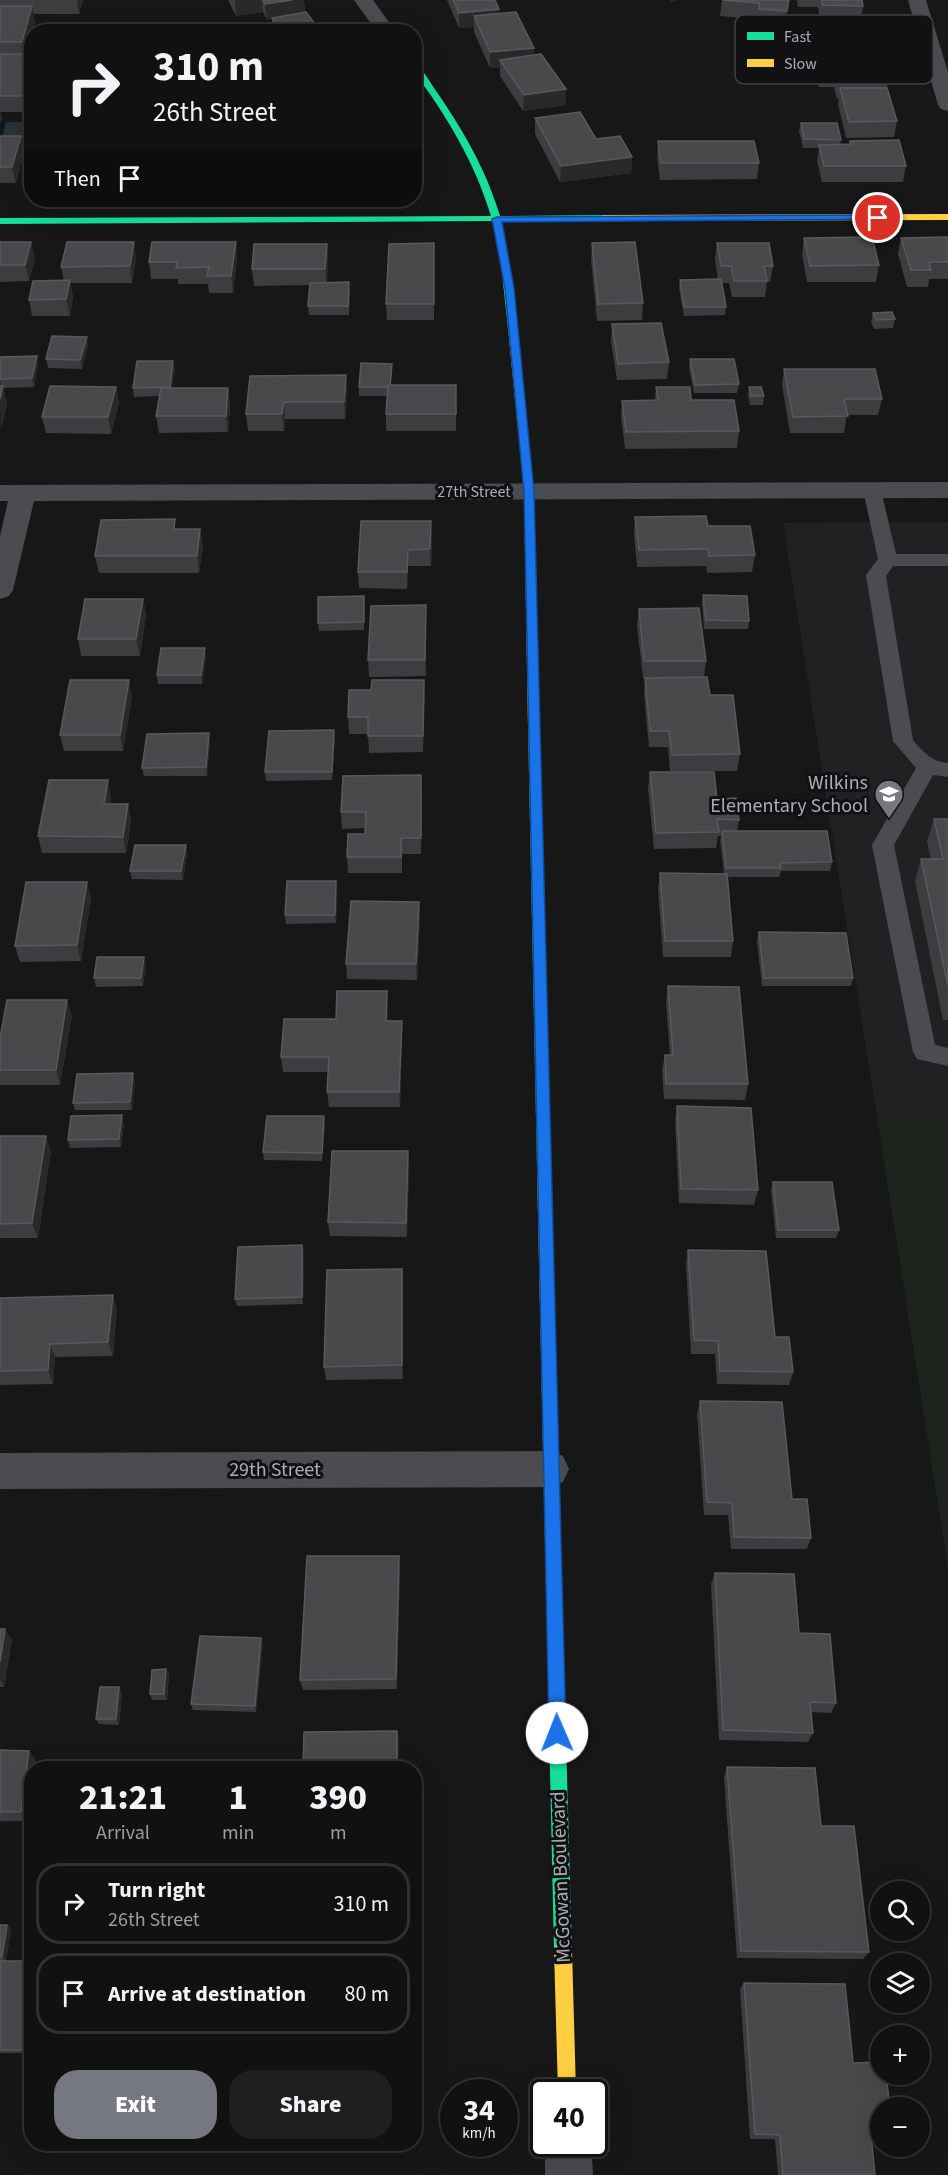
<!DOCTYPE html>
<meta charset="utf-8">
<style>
:root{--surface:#111;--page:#1e1f1f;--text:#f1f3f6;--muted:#9c9d9f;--line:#303131;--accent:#757880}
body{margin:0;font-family:"Source Sans 3",sans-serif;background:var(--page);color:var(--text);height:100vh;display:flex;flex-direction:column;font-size:22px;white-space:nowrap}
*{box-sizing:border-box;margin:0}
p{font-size:20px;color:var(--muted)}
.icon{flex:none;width:33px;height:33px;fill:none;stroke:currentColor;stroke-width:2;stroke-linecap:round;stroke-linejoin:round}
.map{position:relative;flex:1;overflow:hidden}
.sheet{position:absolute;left:24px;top:1761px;width:398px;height:390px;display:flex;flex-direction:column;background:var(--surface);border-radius:24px;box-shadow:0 6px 24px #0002,0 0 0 2px var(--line)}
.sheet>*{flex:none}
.guide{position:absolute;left:24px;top:24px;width:398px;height:183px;border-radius:24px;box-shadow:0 6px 24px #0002,0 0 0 2px var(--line);background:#111;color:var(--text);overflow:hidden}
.buttons{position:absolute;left:870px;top:1881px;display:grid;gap:12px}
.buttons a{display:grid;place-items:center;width:60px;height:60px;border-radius:50%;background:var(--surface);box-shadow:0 6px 24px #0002,0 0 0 2px var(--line);font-size:30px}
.speed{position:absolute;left:440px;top:2079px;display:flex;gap:12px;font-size:30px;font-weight:700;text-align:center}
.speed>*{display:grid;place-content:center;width:78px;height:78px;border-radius:50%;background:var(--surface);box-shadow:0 6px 24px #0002,0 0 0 2px var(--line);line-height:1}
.speed small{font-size:15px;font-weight:400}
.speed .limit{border:3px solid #111;border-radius:9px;background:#fff;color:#111}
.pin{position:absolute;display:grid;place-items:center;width:51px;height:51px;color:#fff;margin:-26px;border:3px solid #fff;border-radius:50%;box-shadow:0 2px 6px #0007}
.me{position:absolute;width:66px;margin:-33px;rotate:359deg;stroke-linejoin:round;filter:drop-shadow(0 0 4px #0008)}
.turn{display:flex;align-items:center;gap:21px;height:126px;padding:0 30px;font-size:27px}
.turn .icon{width:78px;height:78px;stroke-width:2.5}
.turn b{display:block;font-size:42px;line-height:51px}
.then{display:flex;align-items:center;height:57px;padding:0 30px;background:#0003;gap:12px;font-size:22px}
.eta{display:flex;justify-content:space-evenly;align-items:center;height:102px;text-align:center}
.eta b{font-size:36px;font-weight:800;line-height:42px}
.primary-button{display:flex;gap:12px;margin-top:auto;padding:12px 30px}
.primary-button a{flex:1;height:69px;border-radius:24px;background:var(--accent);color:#fff;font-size:24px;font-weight:800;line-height:69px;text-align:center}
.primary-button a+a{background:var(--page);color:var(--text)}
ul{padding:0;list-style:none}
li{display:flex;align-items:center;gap:18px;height:81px;margin:0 12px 9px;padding:0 18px;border:3px solid var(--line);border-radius:24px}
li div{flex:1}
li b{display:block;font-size:22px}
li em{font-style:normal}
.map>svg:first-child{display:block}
.built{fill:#212123}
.green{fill:#1d241e}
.water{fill:#2a3239}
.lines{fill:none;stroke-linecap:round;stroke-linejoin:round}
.lane{fill:#4b4c50;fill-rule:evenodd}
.street{fill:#4b4c50;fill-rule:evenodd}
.fast{fill:#16e098;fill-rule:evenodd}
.slow{fill:#ffcf43;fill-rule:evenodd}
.wall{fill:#3d3d3f}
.shaded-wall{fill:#29292a}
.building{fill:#49494c;stroke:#58595d;stroke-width:1.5}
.route{fill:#1a73e8;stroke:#114b97;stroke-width:1.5}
.labels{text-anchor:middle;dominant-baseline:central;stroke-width:6;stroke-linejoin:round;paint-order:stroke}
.far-street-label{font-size:16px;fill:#a8adb8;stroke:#111113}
.poi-label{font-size:20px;fill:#a8adb8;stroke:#111113;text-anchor:end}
.street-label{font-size:20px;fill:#a8adb8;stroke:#111113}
.key{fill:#111113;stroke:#3e4045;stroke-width:1.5}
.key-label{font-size:16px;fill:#a8adb8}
</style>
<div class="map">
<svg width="948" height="2175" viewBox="0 0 948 2175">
<rect width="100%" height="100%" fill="#171717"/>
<!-- built -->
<path class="built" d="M948 522V1117H877L783 523Z"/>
<!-- green -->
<path class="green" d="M877 1117H948V1568Z"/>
<!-- water -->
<path class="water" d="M6 122H31L26 146 19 148 0 145Z"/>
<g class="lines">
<!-- lane -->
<path class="lane" d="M872 484 878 486 881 490 896 554H948V566H893L886 576 913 740C923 752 932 762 948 763V777L933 775 894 845 935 1045 948 1048V1066L917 1059 913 1052 872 845 916 768 893 741 866 575 878 559 863 490 866 486Z"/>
<!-- street -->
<path class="street" d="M354 0H373L396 32H377Z
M908 0H926L948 72V111L941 109 938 105Z
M948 482V498L34 501 13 590 9 596 0 599V536L8 501H0V485Z
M550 1451 563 1456 569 1469 563 1482 550 1487 0 1489V1453Z
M545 2144H591L593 2175H545Z"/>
<!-- fast -->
<path class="fast" d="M414 64C422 68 429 80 434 88 462 128 486 169 500 216L603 215 607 218 603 221H502L512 279 517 340 509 338 501 264 493 221 0 224V218L491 216C475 163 447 116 414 72Z
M534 723 540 727 551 1167 549 1171 544 1173 539 1171 537 1167 528 727Z
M555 1628 561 1630 563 1636 572 1950 569 1956 563 1959 557 1956 554 1950 547 1636 549 1630Z"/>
<!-- slow -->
<path class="slow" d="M948 214V220L603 221 599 218 603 215Z
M514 335 519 338 534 492 540 727 534 731 528 727 524 492 509 338Z
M544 1161 549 1163 551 1167 563 1636 561 1642 555 1644 549 1642 547 1636 537 1167 539 1163Z
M563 1941 569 1944 572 1950 576 2092H558L554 1950 557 1944Z"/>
</g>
<!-- wall -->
<path class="wall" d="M0 0H83L79 14H33L35 22 26 54H32V112H0L2 118 0 123Z
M228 0H304L305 12 321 32H273L272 19 267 20 263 12 236 16Z
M447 0H495L499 9V13L533 55 566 89V105L523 111 500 76V67L490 68 474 32V27L459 28Z
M722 0H789L785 27 757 25V19L720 16Z
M797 0H862L863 6 861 22 820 21 818 7H798Z
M830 42 888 82 887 88 897 121 894 137 846 138 838 104 839 99H837L834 87H819L816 71 818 55H828Z
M535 118 596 139 632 157 631 173 560 182 535 134Z
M801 123 841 140 840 144H849L850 141 906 166 903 182H822L817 161 819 148H803L799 131Z
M0 136 24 152 16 183H0Z
M658 141 759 163 757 179 660 180 657 158Z
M948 237V279H929L928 287H907L898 254 901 238Z
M804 238 879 265 876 282H807L802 254Z
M0 242H31L35 259 29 281 0 282Z
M592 243 643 303 642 320 597 321 591 259Z
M717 243 773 266 770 282H767L765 297H732L729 283H722L726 307 725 315 684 316 679 288 680 280H718L715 259Z
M327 244 328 260 327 282 350 291 349 315H309L308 306 309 285 254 286 252 269Z
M136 258 132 283H70L73 297 70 316H32L29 300 64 281 61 267Z
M237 258 233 293H209L208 284H178V279H151L149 262Z
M434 260V320H387L386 304Z
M873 313 895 319 893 328 874 329 871 322Z
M612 324 669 362 667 379 617 380 611 341Z
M88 345 82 369 48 368 46 359Z
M0 357 38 365 34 387 3 388 7 403 1 430Z
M690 359 739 384 737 393H694L689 368Z
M175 369 172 388 230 404 228 432 159 433 156 416 159 396 134 397 133 388Z
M784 369 882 399 878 415H847L844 433H790L782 385Z
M392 372 391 385 456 402V431H386V414L387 396H359V387Z
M346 375 347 392 345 419H285L284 431H248L246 414Z
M116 387 119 403 111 434 46 433 42 417Z
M656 387 691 400 739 431 737 448 625 449 621 417 622 401 655 400Z
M749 387 764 396 763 405H750L748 396Z
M635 517 708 526 755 555 752 572 707 573 706 566 637 567 634 534Z
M200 529 203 546 199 573H99L95 556Z
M432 538 431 566H408L407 589 359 588 358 572Z
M703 595 749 621 748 629H704L702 604Z
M143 599 146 615 140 656H81L78 639Z
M364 605V630L319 631 318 623Z
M639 609 706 661 704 677 710 695 740 754 737 771H670L668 747H649L644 694 645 678H643L637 626Z
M426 622V676L369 677 368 660Z
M206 657 202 684H158L157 675Z
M424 680 423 752 369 753 368 734H349L348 717 371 690Z
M132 697 123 751H64L60 735Z
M334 730 335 739 332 780 266 781 265 772Z
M210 742 207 776H144L142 768Z
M650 772 717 799 739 820 737 831 832 862 830 871H781L779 877H728L733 941 731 957H663L658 889 660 873 724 874 720 840 721 836H718L716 848 654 849 648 788Z
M422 791 421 854H402V873H348L347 857 365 834V828L342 829 341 812Z
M111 797 110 804H128L131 821 126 853H42L38 836Z
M934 819H948V1020H943L915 881 921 859H931L927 841Z
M186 845 187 854 183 880 132 879 130 871Z
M87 882 91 898 81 961 20 962 15 946Z
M337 889 336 923 286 924 285 915Z
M419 902 420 918 417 980 347 979 346 964Z
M759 932 853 978 851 986H762L757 941Z
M146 965 143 986 96 987 94 978Z
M668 986 748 1084 745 1100 664 1099 662 1070 665 1055H670L666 1002Z
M387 991V1021H402V1036L400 1107H329L327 1092 328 1072H283L281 1057 336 1019Z
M72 1015 60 1085H0V1038Z
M135 1081 132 1110H75L73 1103Z
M677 1106 758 1190 754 1205 679 1203 675 1121Z
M124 1123 121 1147 70 1148 68 1140Z
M325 1124 322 1161 264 1160 263 1152Z
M0 1136 51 1151 38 1238H0Z
M409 1166 407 1237 330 1236 328 1222Z
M773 1182 839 1230 836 1238H776L771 1190Z
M302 1245 304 1252 303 1304 237 1306 235 1299Z
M688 1250 793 1372 789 1385 717 1384 715 1354H691L686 1264Z
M402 1269 403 1283V1379L326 1380 324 1367Z
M0 1298 117 1309 113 1356 55 1357 53 1384 0 1385Z
M700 1401 811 1538 807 1549H731L728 1515H704L697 1414Z
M400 1567 397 1689 303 1690 300 1680Z
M715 1573 799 1633 836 1703 831 1713 811 1712 813 1733 808 1742 719 1740 711 1584Z
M0 1629 12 1640 4 1687H0Z
M263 1644 256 1712 193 1710 191 1704Z
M166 1669 169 1675 167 1700H152L150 1694Z
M122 1692 119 1725 99 1724 96 1719Z
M0 1750 36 1760 34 1768H32L27 1821H0Z
M727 1767 821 1826 869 1952 863 1959 737 1958 724 1777Z
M0 1925H7L11 1929 6 1961H32V2053H0Z
M744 1983 853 2063 880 2108V2138H871L875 2175H778L775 2139H750L740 1989Z
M384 2144V2151L322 2150 320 2146Z"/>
<!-- shaded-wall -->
<path class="shaded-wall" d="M77 0H83L79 14Z
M235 0H262L263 12 236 16Z
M292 0H304L305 14 267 20 265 4Z
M670 0H677L670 3Z
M32 6 35 22 25 58 22 42Z
M499 9V24L474 16V27L459 28V13Z
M534 48 533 64 500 60V67L490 68V52Z
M566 89V105L523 111 524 95Z
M0 109 2 118 0 123Z
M21 136 24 152 16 183 12 167Z
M632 157 631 173 560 182 561 166Z
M31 242 35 259 29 281 25 265Z
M134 242 136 258 132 283 130 266Z
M236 242 237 258 233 293 231 276Z
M327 244 328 260 327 285 325 269Z
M70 280 73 297 70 316 66 299Z
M87 337 88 345 82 369 80 360Z
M37 356 38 365 34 387 32 378Z
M173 361 175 369 171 396 170 387Z
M346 375 347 392 345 419 344 402Z
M3 386 7 403 1 430 0 399Z
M116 387 119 403 111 434 108 417Z
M228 388 230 404 228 432 226 416Z
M284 402 285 419 284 431 282 414Z
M431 521 432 538 431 566 430 549Z
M200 529 203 546 199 573 197 556Z
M408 550V566L407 589V572Z
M143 599 146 615 140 656 136 639Z
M426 605V676L425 660Z
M205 648 206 657 202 684 201 675Z
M129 680 132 697 123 751 120 735Z
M424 680 425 697 423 752V736Z
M334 730 335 739 332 780V772Z
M209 733 210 742 207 776 206 767Z
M421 775 422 791 421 854Z
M108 780 111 797 107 821 104 804Z
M128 804 131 821 126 853 123 837Z
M186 845 187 854 183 880 181 871Z
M336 881 337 889 336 923 335 915Z
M87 882 91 898 81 961 77 945Z
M419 902 420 918 417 980 416 964Z
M144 957 146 965 143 986 141 978Z
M387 991 388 1007 387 1036 386 1021Z
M67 1000 72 1015 60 1085 56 1070Z
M402 1021V1036L400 1107 399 1092Z
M133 1073 135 1081 132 1110 130 1102Z
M122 1115 124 1123 121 1147 119 1139Z
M324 1116 325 1124 322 1161V1153Z
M46 1136 51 1151 38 1238 32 1223Z
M408 1151 409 1166 407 1237 406 1223Z
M302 1245 304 1252 303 1304 302 1297Z
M402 1269 403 1283V1379L402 1365Z
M113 1295 117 1309 113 1356 108 1342Z
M50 1344 55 1357 53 1384 48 1370Z
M399 1556 400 1567 397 1689 396 1679Z
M5 1629 12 1640 4 1687 0 1680V1662Z
M261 1638 263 1644 256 1712 255 1706Z
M166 1669 169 1675 167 1700 164 1694Z
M119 1687 122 1692 119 1725 116 1719Z
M397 1731 399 1741 398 1768H397Z
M29 1751 36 1760 34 1768H32V1790L27 1821 21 1812Z
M7 1925 11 1929 6 1961 2 1957Z"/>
<!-- building -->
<path class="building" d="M263 0H292L265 4Z
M453 0H495L499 9 459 13Z
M722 0H789L787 11 759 9V3Z
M822 0H862L863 6 822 5Z
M0 6H32L22 42H0Z
M306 12 321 32H281L272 18Z
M516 12 534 48 490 52 474 16Z
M0 54H32V90L30 96H0Z
M541 54 566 89 524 95 500 60Z
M840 88H887L897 121 849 122Z
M580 112 596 139 620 136 632 157 561 166 535 118Z
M801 123H837L841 140 804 139Z
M0 136H21L12 167H0Z
M899 140 906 166H824L819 145 851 144 850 141Z
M658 141H754L759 163H661Z
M872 237 879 265 810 266 804 238Z
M948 237V262H929L931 270H911L901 238Z
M0 242H31L25 265H0Z
M67 242H134L130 266 61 267Z
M152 242H236L231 276H207L209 267 176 268 177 262H149Z
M635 242 643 303 598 304 592 243Z
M434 243V304H386L389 244Z
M717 243H769L773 266H764L767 281H734L731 266H721Z
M254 244H327L325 269H252Z
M721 279 726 307H684L680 280Z
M70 280 66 299 29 300 33 281Z
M349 282 348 306H308L310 283Z
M892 312 895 319 876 320 873 313Z
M661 323 669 362 618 364 612 324Z
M52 336 87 337 80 360 46 359Z
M37 356 32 378 0 379V357Z
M690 359H734L739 384 695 385Z
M137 361H173L170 387 133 388Z
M361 363 392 364 390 385H388V387H359Z
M784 369H875L882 399H844L848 416 793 417Z
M346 375 344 402H284L282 414H246L250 376Z
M388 385H456V414H386Z
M0 386H3L0 399Z
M50 386 116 387 108 417H42Z
M656 387H690L691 400H734L739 431 626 432 622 401 658 400Z
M749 387H761L764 396H751Z
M161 388H228L226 416H156Z
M706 516 708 526H750L755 555 709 556 708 549 639 550 635 517Z
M175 519 174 529H200L197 556H95L101 520Z
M361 521H431L430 549 408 550 407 572H358Z
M703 595 747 596 749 621 706 620Z
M364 596V622L318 623V597Z
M85 599H143L136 639H78Z
M426 605 425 660H368L371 606Z
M699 608 706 661H644L639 609Z
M161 648H205L201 675H157Z
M707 677 710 695H733L740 754 672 755 669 731H650L645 678Z
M70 680H129L120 735H60Z
M372 680H424L423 736H368V717H348L349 690H371Z
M334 730 332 772H265L269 731Z
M209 733 206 767 142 768 147 734Z
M650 772H714L717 799 736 798 739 820 717 819 719 832 656 833Z
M421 775V838H401V857H347L348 834H365L366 812H341L343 776Z
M49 780H108L104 804H128L123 837 38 836Z
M934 819H948V986L921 859H943Z
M722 831H827L832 862 780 863 781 868H726Z
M135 845H186L181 871H130Z
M660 873 727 874 733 941H665Z
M287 881H336L335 915H285Z
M26 882H87L77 945 15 946Z
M351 901 419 902 416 964H346Z
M759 932 846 933 853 978H764Z
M97 957H144L141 978H94Z
M668 986 739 987 748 1084H666L665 1055H673Z
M337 991H387L386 1021H402L399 1092H327L329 1057H281L284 1019H336Z
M7 1000H67L56 1070H0V1038Z
M133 1073 130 1102 73 1103 77 1074Z
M677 1106 751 1108 758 1190 681 1189Z
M122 1115 119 1139 68 1140 71 1116Z
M267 1116H324L322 1153 263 1152Z
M0 1136H46L32 1223 0 1224Z
M332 1151H408L406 1223 328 1222Z
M773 1182H832L839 1230H778Z
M302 1245V1297L235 1299 238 1247Z
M688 1250 766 1251 775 1337H789L793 1372 720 1371 718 1341 694 1340Z
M402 1269V1365L324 1367 327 1270Z
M113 1295 108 1342 50 1344 48 1370 0 1371V1298Z
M700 1401 782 1402 792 1499H807L811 1538 734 1537 732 1503 707 1502Z
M307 1556H399L396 1679 300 1680Z
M715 1573 794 1574 799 1633 830 1634 836 1703 810 1702 813 1733 723 1730Z
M0 1629H5L0 1662Z
M200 1636 261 1638 255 1706 191 1704Z
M166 1669 164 1694H150L152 1670Z
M100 1687H119L116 1719H96Z
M397 1731V1768H303L304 1732Z
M0 1750 29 1751 21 1812H0Z
M727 1767 815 1768 821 1826H854L869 1952 741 1951Z
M0 1925H7L2 1957H0Z
M0 1961H32V2050H0Z
M744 1983 845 1984 853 2063 880 2062V2074H886L890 2108H880V2134H871L875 2175H783L780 2135 755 2134Z
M320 2144H383V2147L320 2146Z"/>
<!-- route -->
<path class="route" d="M878 215 881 216V219L502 222 514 288 534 492 566 1733 563 1739 557 1741 551 1739 549 1733 524 492 505 288 492 219 497 217Z"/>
<!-- icons -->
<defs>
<g id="school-pin" transform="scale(1.5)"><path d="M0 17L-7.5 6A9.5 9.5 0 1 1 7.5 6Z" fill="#757880" stroke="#111113"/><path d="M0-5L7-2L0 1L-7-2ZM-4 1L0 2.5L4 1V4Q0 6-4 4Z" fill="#fff"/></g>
</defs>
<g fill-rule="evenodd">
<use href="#school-pin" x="889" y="794"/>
</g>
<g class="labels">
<!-- far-street labels -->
<g class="far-street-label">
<text x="474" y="492">27th Street</text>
</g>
<!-- poi labels -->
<g class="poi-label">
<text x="868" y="783">Wilkins<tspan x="868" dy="23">Elementary School</tspan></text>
</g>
<!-- street labels -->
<g class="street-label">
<text x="275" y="1470">29th Street</text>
<text transform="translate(561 1877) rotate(-92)">McGowan Boulevard</text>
</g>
</g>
<!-- legend -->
<rect x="735" y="15" width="198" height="69" rx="9" class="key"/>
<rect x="747" y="32" width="27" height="8" fill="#16e098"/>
<rect x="747" y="59" width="27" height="8" fill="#ffcf43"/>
<g class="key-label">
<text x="784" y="42">Fast</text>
<text x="784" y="69">Slow</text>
</g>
</svg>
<div class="buttons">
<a><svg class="icon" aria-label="search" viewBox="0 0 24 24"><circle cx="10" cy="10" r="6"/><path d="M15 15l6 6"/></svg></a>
<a><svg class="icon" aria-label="layers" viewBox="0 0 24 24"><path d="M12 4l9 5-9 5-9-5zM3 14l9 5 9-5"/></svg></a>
<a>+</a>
<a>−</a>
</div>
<div class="speed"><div>34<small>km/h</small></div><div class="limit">40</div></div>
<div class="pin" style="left:878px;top:218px;background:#d93025"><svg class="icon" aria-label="arrive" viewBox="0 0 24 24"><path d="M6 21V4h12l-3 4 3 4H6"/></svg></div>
<svg class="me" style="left:557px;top:1733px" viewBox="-20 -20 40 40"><circle r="19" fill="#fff"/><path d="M0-13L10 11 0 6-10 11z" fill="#1a73e8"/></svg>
<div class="guide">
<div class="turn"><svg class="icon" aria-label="right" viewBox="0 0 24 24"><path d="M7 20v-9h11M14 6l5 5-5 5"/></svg><div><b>310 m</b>26th Street</div></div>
<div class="then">Then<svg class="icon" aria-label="arrive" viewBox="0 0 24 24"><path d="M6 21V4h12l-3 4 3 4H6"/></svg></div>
</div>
<section class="sheet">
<div class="eta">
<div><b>21:21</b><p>Arrival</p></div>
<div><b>1</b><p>min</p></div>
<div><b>390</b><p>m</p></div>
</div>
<ul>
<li><svg class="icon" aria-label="right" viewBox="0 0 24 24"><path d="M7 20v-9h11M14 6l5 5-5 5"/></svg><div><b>Turn right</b><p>26th Street</p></div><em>310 m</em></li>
<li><svg class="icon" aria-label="arrive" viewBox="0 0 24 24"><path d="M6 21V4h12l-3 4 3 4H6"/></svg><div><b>Arrive at destination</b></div><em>80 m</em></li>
</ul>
<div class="primary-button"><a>Exit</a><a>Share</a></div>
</section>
</div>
